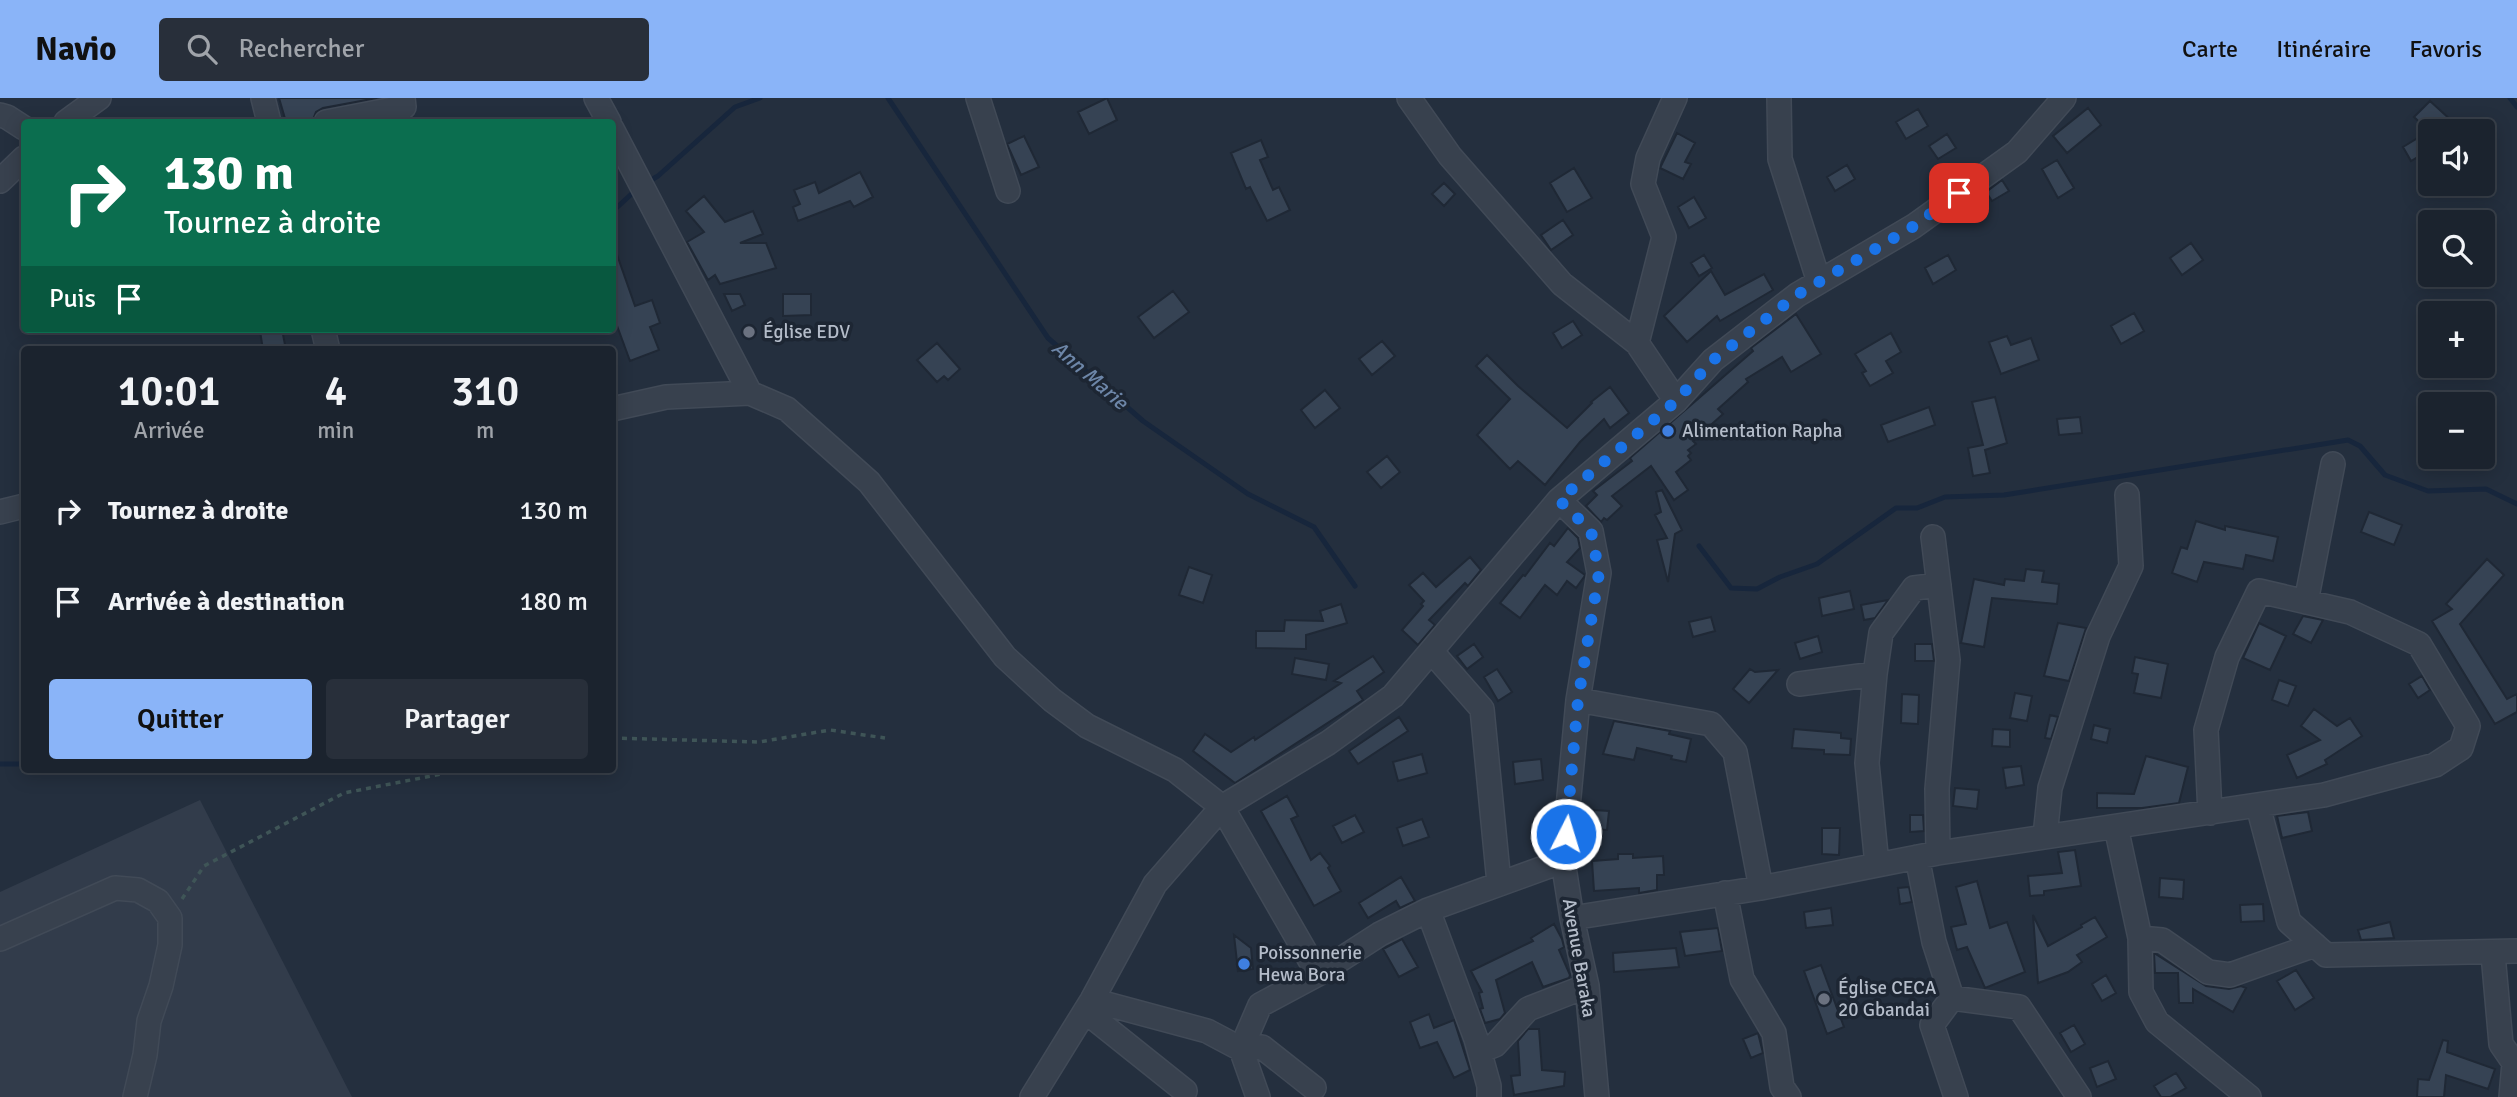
<!DOCTYPE html>
<html lang="fr">
<meta charset="utf-8">
<style>
:root{--surface:#1b232e;--page:#282f3a;--text:#f1f3f6;--muted:#a0a4aa;--line:#39404a;--accent:#8ab4f8}
body{margin:0;font-family:Signika,sans-serif;background:var(--page);color:var(--text);height:100vh;display:flex;flex-direction:column;font-size:26px;white-space:nowrap}
*{box-sizing:border-box;margin:0}
p{font-size:23px;color:var(--muted)}
.icon{flex:none;width:38px;height:38px;fill:none;stroke:currentColor;stroke-width:2;stroke-linecap:round;stroke-linejoin:round}
.map{position:relative;flex:1;overflow:hidden}
.drawer{position:absolute;left:21px;top:248px;width:595px;height:427px;display:flex;flex-direction:column;background:var(--surface);border-radius:7px;box-shadow:0 4px 18px #0003,0 0 0 2px var(--line)}
.drawer>*{flex:none}
.banner{position:absolute;left:21px;top:21px;width:595px;height:214px;border-radius:7px;box-shadow:0 4px 18px #0003,0 0 0 2px var(--line);background:#0b6e4f;color:#fff;overflow:hidden}
.tools{position:absolute;left:2418px;top:21px;display:grid;gap:14px}
.tools a{display:grid;place-items:center;width:77px;height:77px;border-radius:7px;background:var(--surface);box-shadow:0 4px 18px #0003,0 0 0 2px var(--line);font-size:35px}
.pin{position:absolute;display:grid;place-items:center;width:60px;height:60px;color:#fff;margin:-30px;border-radius:14px;box-shadow:0 4px 10px #0006}
.me{position:absolute;width:77px;margin:-38px;rotate:5deg;stroke-linejoin:round;filter:drop-shadow(0 0 5px #0008)}
.turn{display:flex;align-items:center;gap:24px;height:147px;padding:0 28px;font-size:32px}
.turn .icon{width:91px;height:91px;stroke-width:2.5}
.turn b{display:block;font-size:49px;line-height:60px}
.then{display:flex;align-items:center;height:66px;padding:0 28px;background:#0003;gap:14px;font-size:26px}
.eta{display:flex;justify-content:space-evenly;align-items:center;height:119px;text-align:center}
.eta b{font-size:42px;font-weight:600;line-height:49px}
.primary-button{display:flex;gap:14px;margin-top:auto;padding:14px 28px}
.primary-button a{flex:1;height:80px;border-radius:7px;background:var(--accent);color:#111;font-size:28px;font-weight:600;line-height:80px;text-align:center}
.primary-button a+a{background:var(--page);color:var(--text)}
ul{padding:0;list-style:none}
li{display:flex;align-items:center;gap:21px;height:91px;padding:0 28px}
li div{flex:1}
li b{display:block;font-size:26px}
li em{font-style:normal}
header{display:flex;align-items:center;gap:42px;box-sizing:border-box;height:98px;padding:0 35px;background:var(--accent);color:#111}
header strong{font-size:33px}
nav{display:flex;gap:38px;margin-inline-start:auto;font-size:24px}
.search{width:490px;height:63px;background:var(--page);display:flex;align-items:center;gap:18px;box-sizing:border-box;padding:0 24px;border-radius:7px;color:var(--muted);font-size:26px}
.map>svg:first-child{display:block}
.airport{fill:#323c4b}
.lines{fill:none;stroke-linecap:round;stroke-linejoin:round}
.stream{stroke:#17263c;stroke-width:5}
.building{fill:#364354;stroke:#1f2835;stroke-width:2}
.minor-casing{stroke:#414a57;stroke-width:26}
.path{stroke:#3f5557;stroke-width:3.5;stroke-dasharray:5 5;stroke-linecap:butt}
.minor{stroke:#38414e;stroke-width:23}
.route{stroke:#1a73e8;stroke-width:12;stroke-dasharray:0 21.6}
.worship-dot{fill:#6b7280;stroke:#1d2633;stroke-width:2.5}
.shop-dot{fill:#3f7fe0;stroke:#1d2633;stroke-width:2.5}
.labels{text-anchor:middle;dominant-baseline:central;stroke-width:7;stroke-linejoin:round;paint-order:stroke}
.poi-label{font-size:19px;fill:#b4bcc9;stroke:#1d2633;text-anchor:start}
.street-label{font-size:19px;fill:#b4bcc9;stroke:#1d2633}
.water-label{font-size:21px;font-style:italic;fill:#6d86a8;stroke:#1d2633}
</style>
<header>
<strong>Navio</strong>
<div class="search"><svg class="icon" aria-label="search" viewBox="0 0 24 24"><circle cx="10" cy="10" r="6"/><path d="M15 15l6 6"/></svg>Rechercher</div>
<nav><a>Carte</a><a>Itinéraire</a><a>Favoris</a></nav>
</header>
<div class="map">
<svg width="2517" height="999" viewBox="0 0 2517 999">
<rect width="100%" height="100%" fill="#242f3e"/>
<!-- airport -->
<path class="airport" d="M200 702 352 999H0V794Z"/>
<g class="lines">
<!-- stream -->
<path class="stream" d="M888 0 1048 240 1143 323 1248 396 1314 429 1355 488
M2510 0 2517 9
M646 85 658 78 735 9 760 0
M612 114 638 90
M1699 448 1731 490 1757 491 1780 479 1817 466 1896 410H1917L1945 399 2004 397 2348 342 2360 348 2385 377 2428 393 2486 391 2517 406
M0 666H24"/>
</g>
<!-- building -->
<path class="building" d="M279 0H377L323 10 316 14 312 24H286Z
M1107 0 1117 22 1089 36 1078 14Z
M2430 3 2453 24 2444 33H2431V51L2411 63 2403 49 2429 33 2414 19Z
M2088 10 2101 27 2067 55 2053 38Z
M1918 11 1928 28 1906 41 1896 24Z
M1677 35 1695 45 1685 64 1691 66 1683 81 1660 70Z
M1947 36 1956 50 1938 61 1929 48Z
M1024 38 1039 69 1021 77 1007 46Z
M1261 42 1268 59 1260 62 1273 92 1279 89 1290 112 1267 123 1250 89 1246 91 1231 55Z
M2057 62 2074 90 2058 100 2042 71Z
M1847 67 1855 81 1835 93 1827 79Z
M1574 70 1592 100 1567 114 1550 85Z
M860 74 873 99 854 109 850 103 798 123 793 109 800 106 794 92 815 84 819 95Z
M2002 82 2009 93 1992 103 1986 94Z
M1444 85 1455 96 1444 108 1432 96Z
M704 98 725 124 753 113 763 136 740 145H766L776 170 720 186 715 177 708 182 687 144 704 134 686 113Z
M1694 99 1706 120 1689 130 1678 109Z
M1563 122 1573 137 1551 152 1541 137Z
M2191 145 2203 162 2182 177 2170 160Z
M612 151H615L635 208 652 202 660 225 650 229 659 252 630 263 612 214Z
M1704 157 1712 170 1699 178 1691 165Z
M1948 157 1956 172 1933 186 1925 170Z
M1711 173 1725 197 1764 176 1773 192 1720 223 1717 218 1687 244 1664 218Z
M1173 193 1189 214 1154 240 1138 219Z
M724 196H740L745 207 732 213Z
M783 196H811V217L783 218Z
M2134 215 2144 233 2121 246 2111 228Z
M1796 216 1821 256 1791 274 1782 259 1746 281 1748 284 1718 311 1723 316 1693 343 1696 346 1688 352 1691 355 1688 358 1691 362 1676 374 1688 392 1674 402 1651 368 1612 398 1622 408 1607 422 1604 420 1601 424 1586 408 1597 397 1593 393 1632 363 1630 360 1753 253 1751 250Z
M1573 223 1582 237 1562 250 1553 235Z
M269 231H282L286 252H263L260 233Z
M1891 235 1901 254 1886 263 1893 275 1870 288 1862 275 1866 273 1855 256Z
M2007 238 2011 247 2031 240 2039 262 2001 276 1989 244Z
M1382 243 1395 258 1372 277 1359 261Z
M937 245 960 271 948 282 944 278 937 284 917 262Z
M1487 257 1518 288 1567 330 1592 305 1591 304 1610 289 1629 315 1610 330 1604 321 1580 344 1545 387 1518 363 1510 371 1477 337 1510 301 1476 268Z
M1325 292 1340 310 1315 330 1301 312Z
M1995 299 2007 345 1985 352 1990 375 1973 378 1968 350 1983 347 1972 304Z
M1929 309 1935 327 1888 344 1881 327Z
M2080 319 2082 335 2059 337 2057 321Z
M1387 358 1400 374 1381 390 1367 374Z
M1662 392 1682 432 1675 436 1668 484 1657 442 1667 440 1655 417 1661 414 1656 394Z
M2369 414 2402 427 2394 447 2361 434Z
M2196 423 2225 432V428L2278 439 2273 463 2246 457 2243 471 2204 464 2197 484 2172 475 2181 449 2187 451Z
M1568 430 1578 440 1580 450 1567 464 1585 477 1584 479 1576 490 1567 483 1557 497 1545 487 1520 520 1500 505 1523 477 1525 478 1550 445 1554 448Z
M1470 459 1481 472 1468 488 1465 485 1429 522 1435 527 1418 547 1402 532 1423 508 1421 506 1424 503 1409 487 1423 475 1436 489Z
M2487 461 2504 477 2460 526 2507 601 2517 596V614L2495 626 2432 523 2452 511 2446 506Z
M1189 469 1212 477 1203 505 1179 497Z
M2026 471 2044 473 2042 484 2059 486 2057 506 1992 500 1984 549 1961 545 1974 481 2004 487 2005 481 2024 483Z
M1850 493 1854 511 1822 518 1819 500Z
M1888 502 1875 520 1864 522 1861 507Z
M1341 506 1347 525 1306 537V551L1256 550V533H1284L1285 522 1323 523 1320 513Z
M2303 518 2323 522 2311 545 2293 536Z
M1711 519 1715 533 1693 539 1689 524Z
M2058 525 2086 530 2069 583 2044 578Z
M2259 525 2286 538 2270 572 2243 560Z
M1818 538 1822 554 1800 561 1795 545Z
M1474 546 1483 559 1467 571 1457 558Z
M1915 546H1932L1934 563H1915Z
M1373 558 1384 574 1357 593 1363 602 1235 685 1193 653 1205 636 1231 654 1254 639 1255 642 1341 585 1334 583Z
M2135 559 2168 566 2161 600 2134 595 2138 576 2132 575Z
M1295 560 1329 566 1326 582 1292 576Z
M1497 571 1512 594 1498 603 1484 579Z
M1750 571 1755 574 1778 572 1749 605 1733 591Z
M2422 578 2430 592 2418 600 2409 586Z
M2279 582 2296 588 2288 608 2272 602Z
M2015 595 2032 598 2027 623 2010 620Z
M1902 596 1919 597 1918 626 1901 625Z
M2314 611 2337 628 2350 620 2362 638 2325 662 2327 666 2297 680 2287 657 2320 642 2301 628Z
M2050 617 2058 619 2051 641 2045 640Z
M1399 619 1408 633 1358 666 1349 653Z
M1614 623 1670 633 1669 636 1691 641 1686 664 1671 661 1672 658 1637 650 1634 662 1603 656Z
M2094 627 2110 631 2107 645 2091 641Z
M1794 631 1841 635V640L1851 641 1850 657 1824 656V652L1792 650Z
M1993 631 2010 632V649L1992 648Z
M1422 656 1427 675 1398 683 1393 664Z
M2146 658 2188 669 2179 705 2142 710H2097V695L2134 696Z
M1541 661 1543 682 1515 686 1513 664Z
M2021 668 2024 687 2006 690 2003 670Z
M1955 690 1979 692 1977 711 1953 708Z
M1287 698 1298 718 1291 721 1311 762 1320 755 1330 768 1328 770 1341 793 1314 808 1261 713Z
M1594 712 1609 713 1607 732 1593 731Z
M2308 714 2312 733 2282 740 2277 718Z
M1355 717 1364 734 1342 745 1333 728Z
M1910 717H1923L1924 733 1910 734Z
M1422 721 1429 739 1403 748 1397 730Z
M1822 730H1840L1839 757 1822 756Z
M2075 752 2081 788 2044 793V797L2030 798 2028 778 2062 775 2058 754Z
M1618 756H1633V760L1663 758 1664 777H1657V792L1639 795V790L1594 793 1592 763 1618 761Z
M1401 779 1415 803 1400 810 1396 803 1368 820 1359 805Z
M2160 780 2184 782 2183 801 2159 799Z
M1977 783 1990 830 2007 824 2025 874 1985 890 1967 849 1957 852 1951 829 1966 826 1956 789Z
M1909 789 1912 804 1900 806 1898 790Z
M2263 806 2264 823 2241 824 2240 807Z
M1831 810 1833 827 1806 830 1804 814Z
M2033 817 2048 848 2082 829 2081 827 2095 819 2107 839 2077 857 2082 864 2068 874 2038 885Z
M2390 824 2394 840 2361 842 2358 832Z
M1554 826 1562 841 1564 849 1559 852 1570 877 1569 880 1543 889 1532 864 1496 882 1505 915 1500 921 1485 925 1480 911 1483 910 1479 895 1482 894 1471 873 1533 843 1531 840Z
M1718 830 1722 853 1685 858 1680 834Z
M1234 837 1251 850 1253 871 1238 873Z
M1402 841 1418 869 1399 879 1383 851Z
M1676 850 1679 869 1614 874 1613 855Z
M2154 855 2206 888 2229 891 2241 888 2246 890 2233 914 2193 891V905H2179L2178 875H2155Z
M1821 867 1844 929 1827 936 1804 873Z
M2296 872 2314 900 2295 912 2277 883Z
M2106 877 2116 895 2102 903 2092 886Z
M1429 916 1434 930 1454 922 1470 972 1454 980 1437 944 1420 950 1410 924Z
M2074 927 2085 946 2071 954 2060 935Z
M1528 931H1539L1542 972 1565 974 1564 988 1514 997 1511 978 1520 977 1518 943Z
M1758 935 1763 955 1751 960 1743 941Z
M2443 942 2448 943 2447 954 2495 971 2488 991 2446 977 2444 999H2417L2418 981 2429 982Z
M2108 963 2116 981 2097 989 2090 970Z
M2176 975 2186 990 2170 999H2161L2154 988Z"/>
<g class="lines">
<!-- minor casing -->
<g class="minor-casing">
<path id="minor" d="M263 0 269 24
M596 0 609 24
M978 0 1008 93
M1409 0 1450 58 1562 186 1637 245
M1675 0 1648 60 1643 86 1664 139 1637 245 1676 303
M1779 0 1780 61 1819 184
M0 17 7 19 24 30
M66 24 99 0
M326 24 404 9 403 0
M612 31 750 295
M0 83 24 60
M323 231 328 252
M612 311 666 299 750 295 787 311 869 384 1005 559 1052 602 1087 628 1175 672 1222 709 1318 876 1380 836 1428 812 1563 763
M1559 402 1591 433 1599 475 1578 602 1563 763 1572 820 1587 888 1597 999
M0 414 24 408
M1933 439 1948 562 1937 691 1938 755
M2306 504 2333 366
M1432 554 1482 611 1499 785
M1799 586 1875 576
M1578 602 1711 626 1735 654 1761 790
M2258 708 2289 824 2326 857 2517 853
M2116 729 2140 840 2141 894 2157 924 2249 999
M2045 738 2050 690 2098 538 2131 468 2127 397
M1917 759 1934 844 1952 900 2019 909 2079 999
M1877 767 1867 665 1875 576 1881 535 1914 490 1939 487
M1725 795 1742 881 1774 935 1782 989 1789 999
M1428 812 1476 941 1489 988V999
M1572 820 1761 790 1938 755 2324 697 2435 667 2461 650 2468 628 2419 546 2350 514 2259 493 2227 559 2206 632 2210 715
M2140 840 2162 842 2208 874 2230 877 2315 847
M0 841 115 790 138 792 158 803 170 820V847L161 888 149 923 145 957 135 999
M2493 856 2501 946 2514 965 2511 999
M1952 900 1932 927 1956 999
M1092 902 1207 933 1241 951 1258 999
M1085 913 1185 993
M1480 953 1495 947 1528 911 1587 888
M1314 990 1262 949 1241 951 1260 907 1318 876
M1032 999 1092 902 1155 786 1222 709 1328 645 1393 598 1559 402 1676 303 1713 262 1797 197 1914 128 2017 54 2064 0"/>
</g>
<!-- path -->
<path class="path" d="M612 640 759 644 830 632 885 640
M182 801 204 768 344 695 462 672"/>
<!-- minor -->
<use href="#minor" class="minor"/>
</g>
<g class="lines">
<!-- route -->
<path class="route" d="M1566 736 1578 602 1599 475 1591 433 1559 402 1676 303 1713 262 1797 197 1914 128 1959 95"/>
</g>
<!-- markers -->
<g class="worship-dot">
<circle cx="749" cy="234" r="7"/>
<circle cx="1824" cy="901" r="7"/>
</g>
<g class="shop-dot">
<circle cx="1668" cy="333" r="7"/>
<circle cx="1244" cy="866" r="7"/>
</g>
<g class="labels">
<!-- poi labels -->
<g class="poi-label">
<text x="763" y="234">Église EDV</text>
<text x="1682" y="333">Alimentation Rapha</text>
<text x="1258" y="855">Poissonnerie<tspan x="1258" dy="22">Hewa Bora</tspan></text>
<text x="1838" y="890">Église CECA<tspan x="1838" dy="22">20 Gbandai</tspan></text>
</g>
<!-- street labels -->
<g class="street-label">
<text transform="translate(1579 860) rotate(80)">Avenue Baraka</text>
</g>
<!-- water labels -->
<g class="water-label">
<text transform="translate(1090 277) rotate(41)">Ann Marie</text>
</g>
</g>
</svg>
<div class="tools">
<a><svg class="icon" aria-label="sound" viewBox="0 0 24 24"><path d="M4 9h4l5-4v14l-5-4H4zM17 9q2 3 0 6"/></svg></a>
<a><svg class="icon" aria-label="search" viewBox="0 0 24 24"><circle cx="10" cy="10" r="6"/><path d="M15 15l6 6"/></svg></a>
<a>+</a>
<a>−</a>
</div>
<div class="pin" style="left:1959px;top:95px;background:#d93025"><svg class="icon" aria-label="arrive" viewBox="0 0 24 24"><path d="M6 21V4h12l-3 4 3 4H6"/></svg></div>
<svg class="me" style="left:1566px;top:736px" viewBox="-20 -20 40 40"><circle r="17" fill="#1a73e8" stroke="#fff" stroke-width="3"/><path d="M0-11L8 9 0 5-8 9z" fill="#fff"/></svg>
<div class="banner">
<div class="turn"><svg class="icon" aria-label="right" viewBox="0 0 24 24"><path d="M7 20v-9h11M14 6l5 5-5 5"/></svg><div><b>130 m</b>Tournez à droite</div></div>
<div class="then">Puis<svg class="icon" aria-label="arrive" viewBox="0 0 24 24"><path d="M6 21V4h12l-3 4 3 4H6"/></svg></div>
</div>
<section class="drawer">
<div class="eta">
<div><b>10:01</b><p>Arrivée</p></div>
<div><b>4</b><p>min</p></div>
<div><b>310</b><p>m</p></div>
</div>
<ul>
<li><svg class="icon" aria-label="right" viewBox="0 0 24 24"><path d="M7 20v-9h11M14 6l5 5-5 5"/></svg><div><b>Tournez à droite</b></div><em>130 m</em></li>
<li><svg class="icon" aria-label="arrive" viewBox="0 0 24 24"><path d="M6 21V4h12l-3 4 3 4H6"/></svg><div><b>Arrivée à destination</b></div><em>180 m</em></li>
</ul>
<div class="primary-button"><a>Quitter</a><a>Partager</a></div>
</section>
</div>
